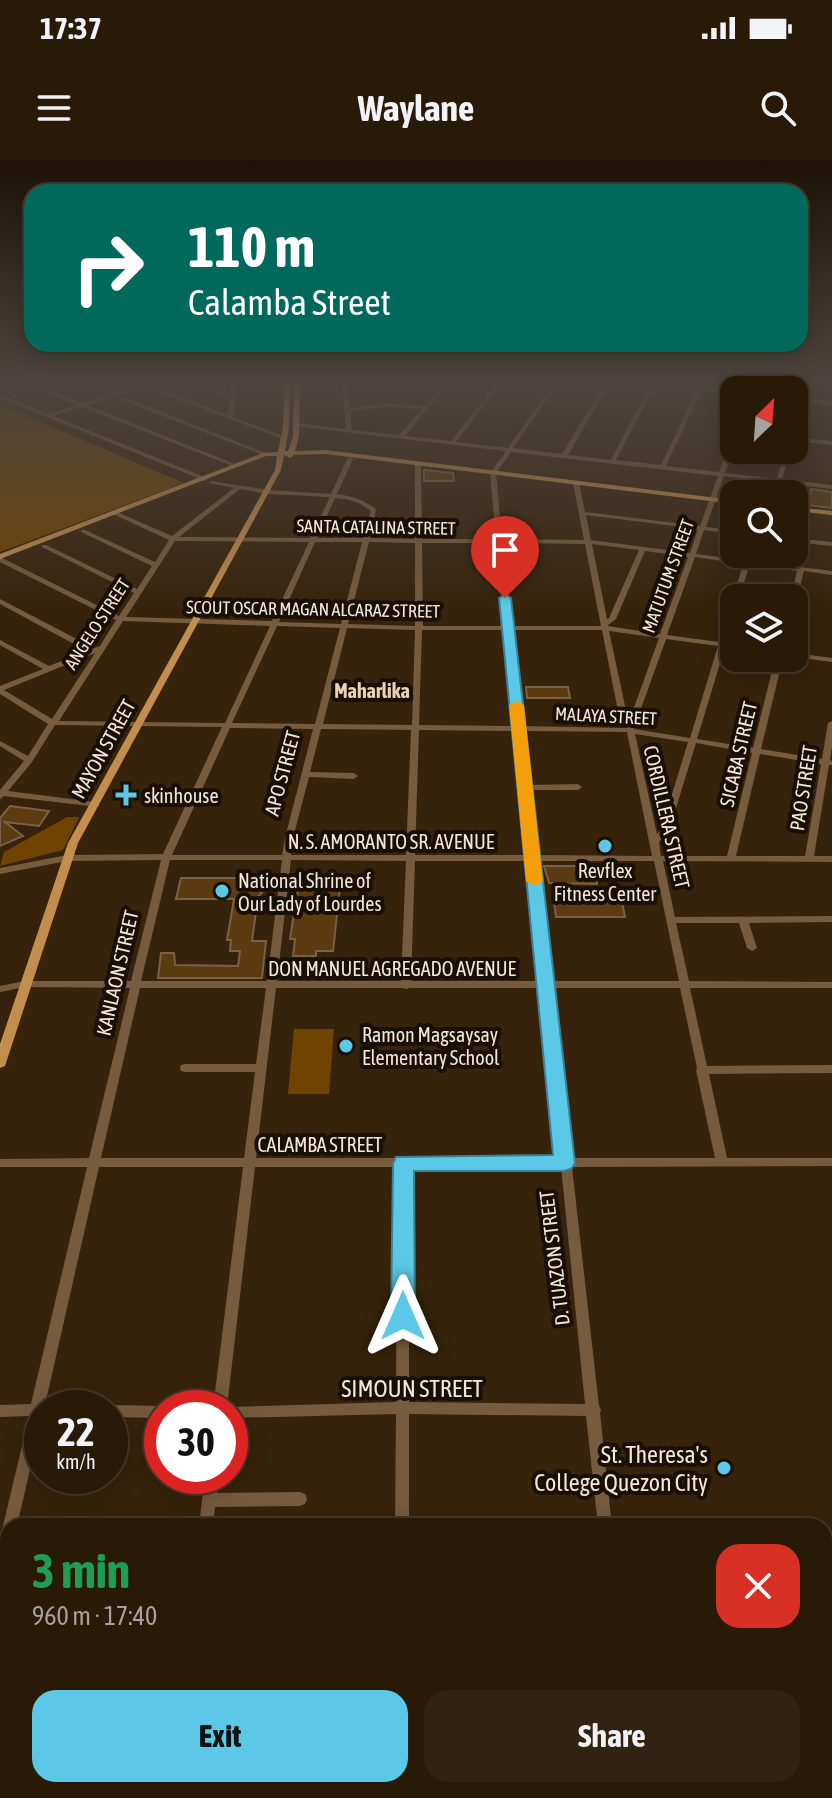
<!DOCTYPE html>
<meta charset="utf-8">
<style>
:root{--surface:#291a08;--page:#312312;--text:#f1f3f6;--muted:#a5a19c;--line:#453829;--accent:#5ac8e6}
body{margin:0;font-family:"Asap Condensed",sans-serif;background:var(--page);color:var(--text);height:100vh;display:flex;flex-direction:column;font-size:30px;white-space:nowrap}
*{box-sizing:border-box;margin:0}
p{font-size:26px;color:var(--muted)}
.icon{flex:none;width:44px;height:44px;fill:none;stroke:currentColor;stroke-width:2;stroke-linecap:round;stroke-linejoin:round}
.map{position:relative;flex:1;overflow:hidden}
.side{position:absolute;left:0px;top:1358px;width:832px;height:280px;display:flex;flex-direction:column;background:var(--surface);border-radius:24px 24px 0 0;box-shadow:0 4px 20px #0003,0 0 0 2px var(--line)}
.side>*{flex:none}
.top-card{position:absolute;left:24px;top:24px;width:784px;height:168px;border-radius:24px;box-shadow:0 4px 20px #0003,0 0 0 2px var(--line);background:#00695c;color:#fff;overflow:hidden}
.needle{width:52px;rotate:25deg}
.controls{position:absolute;left:720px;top:216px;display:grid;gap:16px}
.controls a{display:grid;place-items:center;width:88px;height:88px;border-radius:16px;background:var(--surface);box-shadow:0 4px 20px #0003,0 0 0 2px var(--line);font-size:40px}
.speed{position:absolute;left:24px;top:1230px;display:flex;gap:16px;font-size:40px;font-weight:700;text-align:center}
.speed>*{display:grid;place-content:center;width:104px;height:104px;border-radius:50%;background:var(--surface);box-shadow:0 4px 20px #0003,0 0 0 2px var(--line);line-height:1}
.speed small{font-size:20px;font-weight:400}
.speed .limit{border:12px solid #d22;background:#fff;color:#111}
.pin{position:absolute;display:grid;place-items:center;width:68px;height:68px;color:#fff;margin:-82px -34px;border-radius:50% 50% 50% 0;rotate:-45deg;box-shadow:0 0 8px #0007}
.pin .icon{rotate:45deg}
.me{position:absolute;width:88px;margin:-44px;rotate:0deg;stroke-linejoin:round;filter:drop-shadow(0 0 6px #0008)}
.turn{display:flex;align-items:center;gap:28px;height:168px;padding:0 32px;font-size:36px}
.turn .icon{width:104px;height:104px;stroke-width:2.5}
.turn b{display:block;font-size:56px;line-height:68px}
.round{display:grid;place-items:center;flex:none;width:84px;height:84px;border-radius:24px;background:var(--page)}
.overview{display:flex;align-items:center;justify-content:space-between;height:136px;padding:0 32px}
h1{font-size:48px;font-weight:700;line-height:60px;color:#1e9e55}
.primary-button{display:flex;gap:16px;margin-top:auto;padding:16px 32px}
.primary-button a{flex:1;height:92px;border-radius:24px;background:var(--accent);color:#111;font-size:32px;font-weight:700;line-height:92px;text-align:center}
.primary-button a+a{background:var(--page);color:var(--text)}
.status{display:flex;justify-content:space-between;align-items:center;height:56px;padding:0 40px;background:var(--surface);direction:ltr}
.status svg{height:22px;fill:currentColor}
header{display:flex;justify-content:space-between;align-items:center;height:104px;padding:0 32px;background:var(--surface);font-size:36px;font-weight:700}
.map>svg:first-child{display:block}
.green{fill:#704400}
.building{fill:#5d3b10;stroke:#786148;stroke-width:2}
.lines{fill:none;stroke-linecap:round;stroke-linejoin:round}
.minor{fill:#765b3e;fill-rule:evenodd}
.major{fill:#c38d4e;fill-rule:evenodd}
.route{fill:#5ac8e6;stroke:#3a8296;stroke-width:2}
.slow{fill:#f59e0b}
.poi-dot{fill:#5ac8e6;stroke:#180f06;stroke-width:3}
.labels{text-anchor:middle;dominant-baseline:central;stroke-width:8;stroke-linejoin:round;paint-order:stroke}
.far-street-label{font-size:18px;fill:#f4e6d8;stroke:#180f06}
.far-quarter-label{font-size:20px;font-weight:bold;fill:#ebd1b5;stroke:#180f06}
.street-label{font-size:20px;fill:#f4e6d8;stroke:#180f06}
.poi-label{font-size:20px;fill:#f4e6d8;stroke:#180f06;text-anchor:start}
.near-street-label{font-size:24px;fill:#f4e6d8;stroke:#180f06}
.near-poi-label{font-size:24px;fill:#f4e6d8;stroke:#180f06;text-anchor:end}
</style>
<div class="status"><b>17:37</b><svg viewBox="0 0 49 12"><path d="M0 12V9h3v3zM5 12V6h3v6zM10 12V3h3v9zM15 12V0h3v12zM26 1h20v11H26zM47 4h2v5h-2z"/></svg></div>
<header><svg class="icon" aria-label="menu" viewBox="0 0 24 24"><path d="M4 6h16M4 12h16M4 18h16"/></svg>Waylane<svg class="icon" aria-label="search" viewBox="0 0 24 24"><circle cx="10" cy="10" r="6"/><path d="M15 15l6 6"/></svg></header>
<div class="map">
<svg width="832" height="1638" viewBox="0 0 832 1638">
<rect width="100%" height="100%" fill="#37230b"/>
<!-- green -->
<path class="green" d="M0 245 184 323 0 392Z
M67 657H79L63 690 0 706 4 692Z
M294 869H334L329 934H288Z"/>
<!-- building -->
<path class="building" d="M424 310 453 313 454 321H424Z
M811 329 832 332V348L807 345Z
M526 527H568L570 538H527Z
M10 646 49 651 39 666 5 662 23 676 0 686V658Z
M544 706H590L595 708 597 724 549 723Z
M181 718H251L263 722 266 728 258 737 252 781H266L262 818H158L161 793H174L175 805 238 806 240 791H230L231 780H227L234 739H176Z
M298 726 340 727 333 791H316V796H293L295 779H290Z
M554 742H622L625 757H556Z"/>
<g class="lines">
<!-- minor -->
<path class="minor" d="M27 224H35L82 243 109 235 83 224H91L114 233 140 226 138 224H149L228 255 230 238 194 224H202L230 234 231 224H237L233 257 286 277 281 278 144 227 119 235 268 294 263 295 114 237 87 245 240 306 235 307 82 247 53 256 207 318 208 319 205 321 0 238V234L48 254 77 245Z
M342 224H348L350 248 388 243 425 246 444 224H449L405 276 451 281 496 224H501L456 282 508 288 553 224H558L513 288 562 294 604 224H609L568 295 611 300 649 226 642 224H663L698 228 699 224H704L703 228 734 231V235L701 231 666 306 719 312 731 279 734 277V287L725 313 777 319 785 290H791L782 319 832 325V329L724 316 706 367 734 370V374L704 370 696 394 832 411V415L804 411 797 438 794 440V438H791L797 411 750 404 739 438H734V440L733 438 743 404 695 397 667 475 719 482 731 445 734 443V457L726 483 734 484V488L725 487 697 579 753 588 775 498H783L761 589 822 599 828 563 832 561V587L830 600 832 601V605H829L814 696H832V702L663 701 675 757 832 756V762L749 763 757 788 752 791 747 788 739 763H676L689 821 832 822V828H690L707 906 832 905V913L709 914 727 998H832V1006L572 1007 599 1246 601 1250 600 1253 612 1366H598L586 1256 409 1254V1366H395L396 1254 230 1258V1248H213L243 1007H99L45 1245 48 1248H42V1257L17 1366H8V1406L5 1414 0 1416V1377L4 1369 3 1366 29 1256 0 1257V1245L31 1244 87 1007H0V999L89 998 130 828 25 827 0 832V826L25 821H131L161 700 67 701 0 714V708L67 695 163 694 222 567 55 565 32 602 8 631 95 642 98 643 99 645 98 647 4 636 0 639V630L24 601 0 586V581L28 596 48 564 0 534V526L43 509 0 485V480L49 506 87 491 0 444V439L94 488 100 486 116 460 0 402V397L119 456 134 433 42 387V385H46L137 429 152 406 81 372V370H85L155 402 169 380 113 354V352H117L172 376 234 328 210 323V321L269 330 331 334 347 299 350 297 353 299 337 334C352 336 364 340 376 349L370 378 415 379V304L418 302 421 304 422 379H496L490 313 506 291 294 266 293 265 296 263 346 269ZM654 227 696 231 661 305 616 300ZM388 247 422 249 399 275 352 270 350 251ZM511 292 718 316 700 366 585 352 579 323 576 321 573 323 584 380 502 379 496 313ZM240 329 269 334 330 337 310 378 179 377ZM335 338C349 339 360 342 371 351L363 378H317ZM586 355 698 369 690 393 591 380ZM175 381 309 382 272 461 126 457ZM315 382H362L341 464 279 462ZM369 382 415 383V466L348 464ZM422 383H496L505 466H423ZM503 383 585 384 601 466H512ZM592 384 639 390 609 458 607 459ZM645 391 688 397 660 474 608 466V465L616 459ZM123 461 270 466 225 563 59 561ZM277 466 340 468 315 564 232 563ZM347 468 415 470 412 565 323 564ZM422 470H505L515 566 419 565ZM513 470H602L619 556 624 560 626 568 523 566ZM609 471 659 478 631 556H629L627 555ZM666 479 718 486 690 578 634 569 632 560 638 557ZM95 493 52 559 4 530ZM230 568 313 569 285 678 282 695H172ZM321 569 411 570 406 695H291L293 678 309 617 354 619 358 616 354 613 310 612ZM419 570 516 571 529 695H415ZM524 571 627 572 652 696 538 695 530 630H578L582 627 578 624 530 625ZM635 574 688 582 661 670 657 674ZM696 583 752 593 727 696H661L659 682 669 671ZM760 594 821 604 805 696H736ZM170 700H282L267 821H141ZM291 700 406 701 401 821H277ZM415 701H529L542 821H411ZM538 701H654L679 821H552ZM140 828H266L256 904H185L181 905 180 908 181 911 185 912H255L244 998H101ZM276 828H402L406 829 410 828H542L560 998H256ZM552 828H680L697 908 696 910 715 998H571ZM255 1007H397L396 1242 227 1247ZM409 1007H561L585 1244 409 1242Z
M751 224H756L755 230H749Z
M806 224H811L807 239 832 241V245L806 243 797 271 794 273V262L801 242H794V238L802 239Z
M794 277 832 281V285L794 281Z
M794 378 832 382V386L794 382Z
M794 493 832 498V502L794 497Z
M110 1245 162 1246 167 1248H162V1258L110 1257V1248H105Z
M205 1316H219L217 1333 300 1332 305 1334 307 1339 305 1344 300 1346 215 1347 213 1366H199Z
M824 1599H832V1615H824Z
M0 1600H8V1616H0Z
M165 1630H181L180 1638H164Z
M392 1630H408V1638H392Z
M625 1630H641L642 1638H626Z"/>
<!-- major -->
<path class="major" d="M284 224H290L289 267 285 291H288L293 276 294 224H300L299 276 295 291 325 290 734 340V344L325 294 294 295 290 298 284 295 281 310 78 683 6 903 5 906 0 908V884L68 683 275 310 277 296H266L0 399V394L263 293 278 292 283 267Z
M794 347 832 351V355L794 351Z"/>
</g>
<!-- sky -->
<linearGradient id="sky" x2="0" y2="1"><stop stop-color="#1e1306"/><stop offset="0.49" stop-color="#4d453f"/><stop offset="1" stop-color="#4d453f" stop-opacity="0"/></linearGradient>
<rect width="832" height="454" fill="url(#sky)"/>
<!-- route -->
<path class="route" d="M505 434 511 438 575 1003 572 1008 565 1011H414L415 1156 411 1163 403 1166 395 1163 391 1156 393 1003 396 997 553 995 499 438Z"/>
<!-- slow -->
<path class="slow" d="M517 541 524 545 543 721 534 726 526 721 509 545Z"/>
<!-- markers -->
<g class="poi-dot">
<path d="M122 623h8v8h8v8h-8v8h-8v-8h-8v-8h8z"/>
<circle cx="605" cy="686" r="8"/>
<circle cx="222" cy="731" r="8"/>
<circle cx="346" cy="886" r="8"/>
<circle cx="724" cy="1308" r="8"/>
</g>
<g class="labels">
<!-- far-street labels -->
<g class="far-street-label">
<text transform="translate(376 367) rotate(1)">SANTA CATALINA STREET</text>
<text transform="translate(668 416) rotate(-70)">MATUTUM STREET</text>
<text transform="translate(313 449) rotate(1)">SCOUT OSCAR MAGAN ALCARAZ STREET</text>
<text transform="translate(97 464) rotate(-57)">ANGELO STREET</text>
<text transform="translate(606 556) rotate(3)">MALAYA STREET</text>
</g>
<!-- far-quarter labels -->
<g class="far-quarter-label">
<text x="372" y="530">Maharlika</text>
</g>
<!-- street labels -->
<g class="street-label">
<text transform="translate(103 589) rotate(-61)">MAYON STREET</text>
<text transform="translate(738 594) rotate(-77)">SICABA STREET</text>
<text transform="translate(282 613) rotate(-75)">APO STREET</text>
<text transform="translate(803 628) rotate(-81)">PAO STREET</text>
<text transform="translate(667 657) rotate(77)">CORDILLERA STREET</text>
<text x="391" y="681">N. S. AMORANTO SR. AVENUE</text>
<text x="392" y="808">DON MANUEL AGREGADO AVENUE</text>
<text transform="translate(117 813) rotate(-77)">KANLAON STREET</text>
<text x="320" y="984">CALAMBA STREET</text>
<text transform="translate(554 1098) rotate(-97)">D. TUAZON STREET</text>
</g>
<!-- poi labels -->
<g class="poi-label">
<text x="144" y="635">skinhouse</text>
<text x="605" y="710" text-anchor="middle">Revflex<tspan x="605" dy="23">Fitness Center</tspan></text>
<text x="238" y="720">National Shrine of<tspan x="238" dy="23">Our Lady of Lourdes</tspan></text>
<text x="362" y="874">Ramon Magsaysay<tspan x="362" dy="23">Elementary School</tspan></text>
</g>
<!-- near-street labels -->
<g class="near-street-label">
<text x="412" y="1228">SIMOUN STREET</text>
</g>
<!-- near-poi labels -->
<g class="near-poi-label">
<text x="708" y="1294">St. Theresa's<tspan x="708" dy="28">College Quezon City</tspan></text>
</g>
</g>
</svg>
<div class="controls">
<a><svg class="needle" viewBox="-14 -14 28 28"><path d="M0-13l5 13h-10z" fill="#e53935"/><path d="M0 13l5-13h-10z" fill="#a5a19c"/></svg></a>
<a><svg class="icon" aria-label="search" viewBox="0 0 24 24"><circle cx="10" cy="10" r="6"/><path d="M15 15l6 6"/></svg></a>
<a><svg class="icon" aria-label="layers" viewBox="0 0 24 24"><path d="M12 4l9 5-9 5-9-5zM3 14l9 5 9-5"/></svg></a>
</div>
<div class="speed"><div>22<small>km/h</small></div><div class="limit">30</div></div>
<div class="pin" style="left:505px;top:438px;background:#d93025"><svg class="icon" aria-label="arrive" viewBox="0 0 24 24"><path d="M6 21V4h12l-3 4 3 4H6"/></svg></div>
<svg class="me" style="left:403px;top:1156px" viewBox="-20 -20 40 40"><path d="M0-17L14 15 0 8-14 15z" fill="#5ac8e6" stroke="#fff" stroke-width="4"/></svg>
<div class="top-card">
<div class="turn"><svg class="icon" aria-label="right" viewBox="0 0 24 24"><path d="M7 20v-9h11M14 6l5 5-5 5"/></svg><div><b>110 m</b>Calamba Street</div></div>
</div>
<section class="side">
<div class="overview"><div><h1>3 min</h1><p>960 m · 17:40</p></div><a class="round" style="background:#d93025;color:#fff"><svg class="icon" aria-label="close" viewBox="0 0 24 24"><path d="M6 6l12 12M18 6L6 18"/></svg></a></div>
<div class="primary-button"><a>Exit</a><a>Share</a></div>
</section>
</div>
